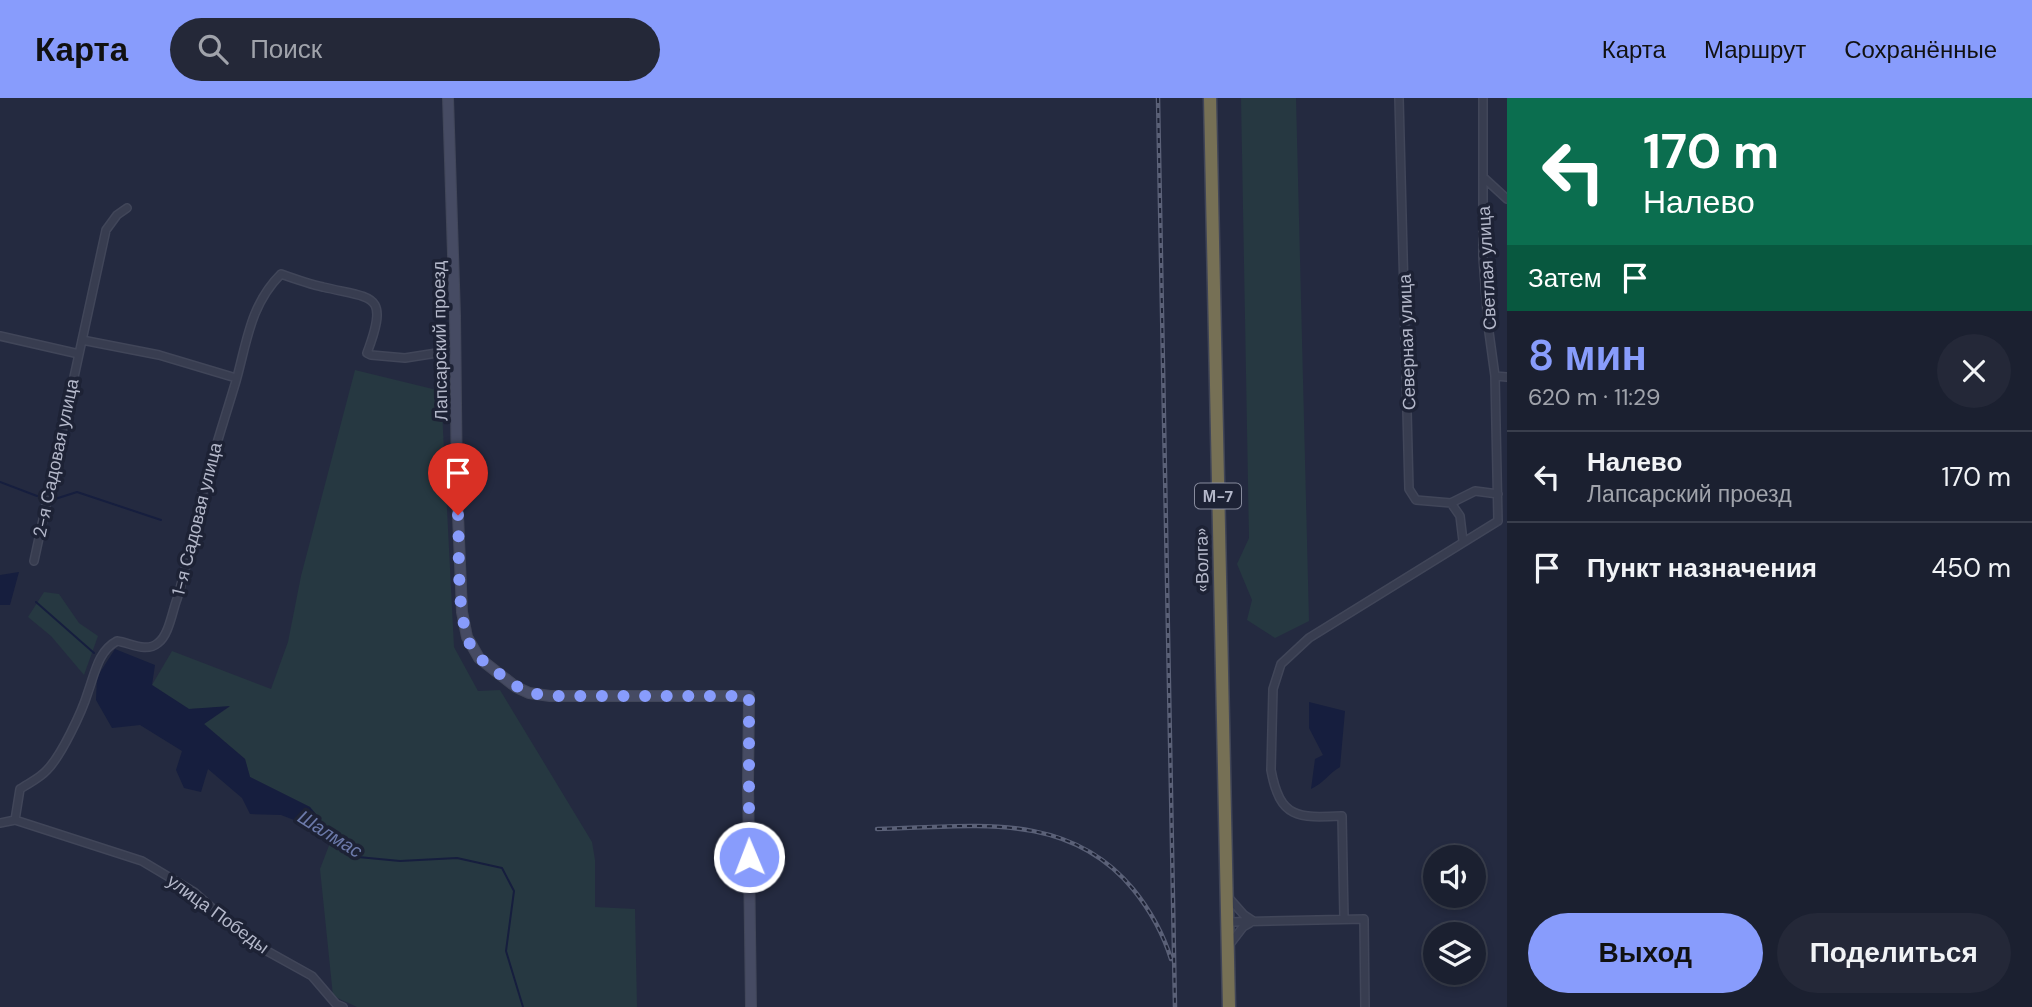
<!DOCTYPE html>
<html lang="ru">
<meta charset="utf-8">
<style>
:root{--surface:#1b2030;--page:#242838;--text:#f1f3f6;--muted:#a0a3ab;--line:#393e4c;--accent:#889cfc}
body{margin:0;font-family:"DM Sans",sans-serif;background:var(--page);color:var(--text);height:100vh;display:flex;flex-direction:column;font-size:26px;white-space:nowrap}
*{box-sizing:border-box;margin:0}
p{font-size:23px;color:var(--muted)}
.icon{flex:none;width:38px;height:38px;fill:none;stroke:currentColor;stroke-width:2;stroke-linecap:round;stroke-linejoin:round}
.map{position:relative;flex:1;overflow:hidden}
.side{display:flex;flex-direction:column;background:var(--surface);width:525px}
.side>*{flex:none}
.banner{background:#0b6e4f;color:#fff;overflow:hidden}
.controls{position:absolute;left:1423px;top:747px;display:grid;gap:14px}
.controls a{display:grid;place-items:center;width:63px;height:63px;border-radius:50%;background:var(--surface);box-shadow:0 4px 10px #0003,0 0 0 2px var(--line);font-size:35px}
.pin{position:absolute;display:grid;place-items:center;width:60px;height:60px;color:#fff;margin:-72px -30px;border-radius:50% 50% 50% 0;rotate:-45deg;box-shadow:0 0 7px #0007}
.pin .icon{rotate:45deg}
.me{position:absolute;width:77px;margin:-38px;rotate:359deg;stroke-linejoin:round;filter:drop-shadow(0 0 5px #0008)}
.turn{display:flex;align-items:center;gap:24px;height:147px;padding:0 21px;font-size:32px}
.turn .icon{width:91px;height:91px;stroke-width:2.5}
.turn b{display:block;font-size:49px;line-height:60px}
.then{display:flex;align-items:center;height:66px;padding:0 21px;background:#0003;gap:14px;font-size:26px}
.round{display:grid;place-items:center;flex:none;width:74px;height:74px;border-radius:37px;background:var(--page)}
.headline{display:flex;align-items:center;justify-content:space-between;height:119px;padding:0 21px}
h1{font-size:42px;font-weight:600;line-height:52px;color:var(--accent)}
.primary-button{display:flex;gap:14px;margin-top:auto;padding:14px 21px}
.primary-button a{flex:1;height:80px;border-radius:42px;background:var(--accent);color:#111;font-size:28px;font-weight:600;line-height:80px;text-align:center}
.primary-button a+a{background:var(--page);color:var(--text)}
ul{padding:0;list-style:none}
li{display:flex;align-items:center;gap:21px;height:91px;padding:0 21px;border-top:2px solid var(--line)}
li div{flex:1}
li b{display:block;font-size:26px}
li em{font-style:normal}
header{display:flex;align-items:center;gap:42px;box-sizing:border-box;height:98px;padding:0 35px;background:var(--accent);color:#111}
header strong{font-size:33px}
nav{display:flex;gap:38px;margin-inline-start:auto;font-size:24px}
.search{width:490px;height:63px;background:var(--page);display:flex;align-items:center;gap:18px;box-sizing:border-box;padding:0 24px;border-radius:38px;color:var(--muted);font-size:26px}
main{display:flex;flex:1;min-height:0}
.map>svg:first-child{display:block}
.green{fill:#263841}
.water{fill:#161e3e}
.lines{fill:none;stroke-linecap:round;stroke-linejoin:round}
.stream{stroke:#161e3e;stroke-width:2}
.street-casing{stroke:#414659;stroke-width:10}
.secondary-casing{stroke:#414659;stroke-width:12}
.highway-casing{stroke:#404557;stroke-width:15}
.street{stroke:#383d50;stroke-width:7}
.secondary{stroke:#464b63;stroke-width:10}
.highway{stroke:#767055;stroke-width:12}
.rail-casing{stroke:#5a6077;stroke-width:4.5}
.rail{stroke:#1d2235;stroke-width:2;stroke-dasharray:5;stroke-linecap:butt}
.route{stroke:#889cfc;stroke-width:12;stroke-dasharray:0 21.6}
.labels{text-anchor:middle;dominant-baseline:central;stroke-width:7;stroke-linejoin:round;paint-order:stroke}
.shield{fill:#1d2235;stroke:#878b9d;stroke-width:2}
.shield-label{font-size:16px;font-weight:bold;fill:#b4b8ca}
.street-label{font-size:18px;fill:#b4b8ca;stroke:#1d2235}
.water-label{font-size:19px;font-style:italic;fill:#6c7aaa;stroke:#1d2235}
</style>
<header>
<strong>Карта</strong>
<div class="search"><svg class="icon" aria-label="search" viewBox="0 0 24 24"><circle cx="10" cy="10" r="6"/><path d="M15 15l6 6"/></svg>Поиск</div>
<nav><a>Карта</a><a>Маршрут</a><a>Сохранённые</a></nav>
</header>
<main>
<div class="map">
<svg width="1507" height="909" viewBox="0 0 1507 909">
<rect width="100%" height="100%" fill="#242a40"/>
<!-- green -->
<path class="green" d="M1241 0H1296L1309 523 1275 540 1247 522 1252 502 1237 466 1249 440Z
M355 272 441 293 454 549 478 593 500 592 592 744 595 762V809L635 811 637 909H357L333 898 320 771 333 737 310 709 250 679 245 661 204 626 229 609 189 611 152 587 172 553 271 591 288 544 301 478Z
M44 494 59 496 79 525 98 538 84 577 51 538 28 519Z"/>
<!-- water -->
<path class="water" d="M19 474 10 507H0V477Z
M115 551 155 567 152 587 189 611 230 608 204 626 245 661 250 679 310 709 333 737 281 717 250 716 242 700 208 671 201 694 184 690 176 672 182 653 140 627 112 630 96 602 97 579Z
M1309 604 1345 613 1340 669C1328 676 1324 685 1311 691L1315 661 1323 657 1309 630Z"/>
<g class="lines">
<!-- stream -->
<path class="stream" d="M0 384 37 398
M55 401 77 394 161 422
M36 504 94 555
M332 736 358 759 400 763 457 760 502 770 514 793 506 853 523 909"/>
<!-- street casing -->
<g class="street-casing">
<path id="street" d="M1399 0 1409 391 1416 402 1451 405 1475 393 1498 396
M1483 0V159L1488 227 1495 278 1498 423
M1483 79 1507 101
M0 238 79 256
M82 242 159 257 236 280
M1495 278 1507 279
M1451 405 1460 418 1463 443
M34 463 106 132 117 117 127 110
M15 722 20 691C29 685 40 680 47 672 61 658 82 614 88 594 95 575 98 553 117 543 131 545 146 555 158 545 169 537 172 514 177 501 187 468 193 436 201 402 211 362 224 323 236 283 247 244 250 207 281 176 295 181 309 186 323 189 373 201 390 194 367 255L371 257 405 260 456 252
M0 725 15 722 142 763 194 794 249 843 312 878 336 906 343 909
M1229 800 1244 817 1253 823
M1344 820 1342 718C1298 720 1280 721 1271 672L1273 591 1281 566 1309 540 1498 423
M1228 824 1364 821 1365 909
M1230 846 1243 829 1250 825"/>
</g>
<!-- secondary casing -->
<g class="secondary-casing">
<path id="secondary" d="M448 0 455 218 457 393 462 514 467 539 479 560 516 589 529 595 550 598H749L748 684 751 909"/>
</g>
<!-- highway casing -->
<g class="highway-casing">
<path id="highway" d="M1210 0 1229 909"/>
</g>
<!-- street -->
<use href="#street" class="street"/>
<!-- secondary -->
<use href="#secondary" class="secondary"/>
<!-- highway -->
<use href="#highway" class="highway"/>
<!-- rail casing -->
<g class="rail-casing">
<path id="rail" d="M1158 0 1175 909
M877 731C970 729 1067 711 1133 791 1150 812 1163 835 1171 861"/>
</g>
<!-- rail -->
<use href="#rail" class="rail"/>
</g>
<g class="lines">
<!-- route -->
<path class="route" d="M458 417C460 453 455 522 473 552 479 561 489 567 497 574 517 590 525 595 550 598H749V759"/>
</g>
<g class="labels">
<!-- shield labels -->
<rect class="shield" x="1195" y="385.5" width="46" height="25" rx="5"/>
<g class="shield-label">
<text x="1218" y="398">М-7</text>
</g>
<!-- street labels -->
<g class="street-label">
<text transform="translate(1487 170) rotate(-93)">Светлая улица</text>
<text transform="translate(440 243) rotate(-91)">Лапсарский проезд</text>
<text transform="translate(1407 244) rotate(-92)">Северная улица</text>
<text transform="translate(56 360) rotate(-78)">2-я Садовая улица</text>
<text transform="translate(197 421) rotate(-76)">1-я Садовая улица</text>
<text transform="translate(1202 462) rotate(-91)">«Волга»</text>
<text transform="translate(218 816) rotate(36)">улица Победы</text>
</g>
<!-- water labels -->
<g class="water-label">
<text transform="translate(330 736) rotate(32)">Шалмас</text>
</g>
</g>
</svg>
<div class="controls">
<a><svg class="icon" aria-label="sound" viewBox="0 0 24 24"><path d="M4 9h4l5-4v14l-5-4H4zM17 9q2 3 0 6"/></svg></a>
<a><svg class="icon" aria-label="layers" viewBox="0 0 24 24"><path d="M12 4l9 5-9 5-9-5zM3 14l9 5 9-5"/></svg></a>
</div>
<div class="pin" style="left:458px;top:417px;background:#d93025"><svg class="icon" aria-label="arrive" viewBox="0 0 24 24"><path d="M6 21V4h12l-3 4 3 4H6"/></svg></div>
<svg class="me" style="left:749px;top:759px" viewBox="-20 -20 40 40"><circle r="17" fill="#889cfc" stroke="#fff" stroke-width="3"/><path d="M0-11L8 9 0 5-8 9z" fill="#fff"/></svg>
</div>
<section class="side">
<div class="banner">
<div class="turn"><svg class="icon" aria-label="left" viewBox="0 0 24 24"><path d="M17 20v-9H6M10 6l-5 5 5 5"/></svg><div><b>170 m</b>Налево</div></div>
<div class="then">Затем<svg class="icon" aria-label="arrive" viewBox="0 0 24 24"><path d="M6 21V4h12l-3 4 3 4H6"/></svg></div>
</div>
<div class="headline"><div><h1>8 мин</h1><p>620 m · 11:29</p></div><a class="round"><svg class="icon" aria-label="close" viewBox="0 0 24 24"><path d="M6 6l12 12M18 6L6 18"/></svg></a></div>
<ul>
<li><svg class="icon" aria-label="left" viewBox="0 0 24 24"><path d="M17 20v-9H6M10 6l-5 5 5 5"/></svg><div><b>Налево</b><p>Лапсарский проезд</p></div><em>170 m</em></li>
<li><svg class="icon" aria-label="arrive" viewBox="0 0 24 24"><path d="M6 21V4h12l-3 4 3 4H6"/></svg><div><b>Пункт назначения</b></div><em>450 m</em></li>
</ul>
<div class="primary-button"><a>Выход</a><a>Поделиться</a></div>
</section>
</main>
